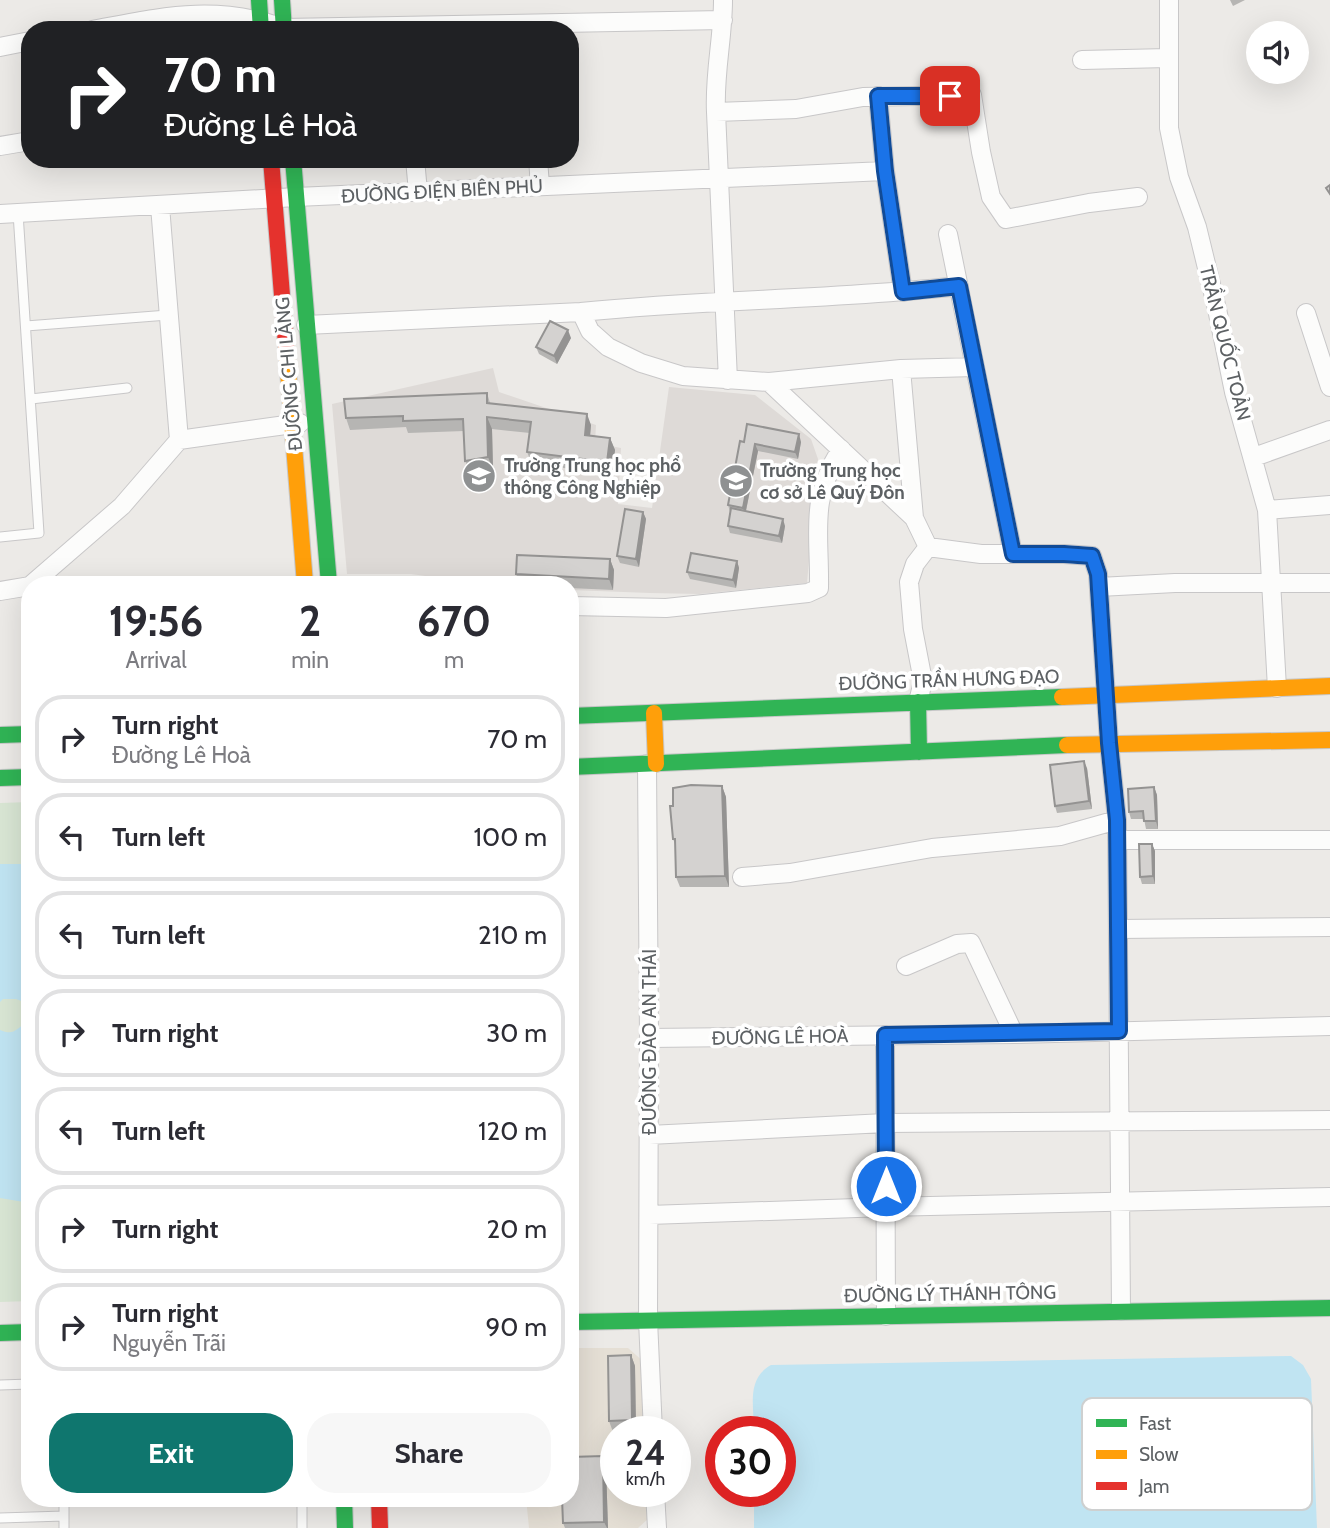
<!DOCTYPE html>
<meta charset="utf-8">
<style>
:root{--surface:#fff;--page:#f7f7f7;--text:#2b2b33;--muted:#7c7c81;--line:#e1e1e2;--accent:#0f766e}
body{margin:0;font-family:Cabin,sans-serif;background:var(--page);color:var(--text);height:100vh;display:flex;flex-direction:column;font-size:26px;white-space:nowrap}
*{box-sizing:border-box;margin:0}
p{font-size:23px;color:var(--muted)}
.icon{flex:none;width:38px;height:38px;fill:none;stroke:currentColor;stroke-width:2;stroke-linecap:round;stroke-linejoin:round}
.map{position:relative;flex:1;overflow:hidden}
.details{position:absolute;left:21px;top:576px;width:558px;height:931px;display:flex;flex-direction:column;background:var(--surface);border-radius:28px;box-shadow:0 7px 28px #0002}
.details>*{flex:none}
.banner{position:absolute;left:21px;top:21px;width:558px;height:147px;border-radius:28px;box-shadow:0 7px 28px #0002;background:#202124;color:#fff;overflow:hidden}
.tools{position:absolute;left:1246px;top:21px;display:grid;gap:14px}
.tools a{display:grid;place-items:center;width:63px;height:63px;border-radius:50%;background:var(--surface);box-shadow:0 7px 28px #0002;font-size:35px}
.speed{position:absolute;left:600px;top:1416px;display:flex;gap:14px;font-size:35px;font-weight:700;text-align:center}
.speed>*{display:grid;place-content:center;width:91px;height:91px;border-radius:50%;background:var(--surface);box-shadow:0 7px 28px #0002;line-height:1}
.speed small{font-size:18px;font-weight:400}
.speed .limit{border:10px solid #d22;background:#fff;color:#111}
.pin{position:absolute;display:grid;place-items:center;width:60px;height:60px;color:#fff;margin:-30px;border-radius:14px;box-shadow:0 4px 10px #0006}
.me{position:absolute;width:77px;margin:-38px;rotate:0deg;stroke-linejoin:round;filter:drop-shadow(0 0 5px #0008)}
.turn{display:flex;align-items:center;gap:24px;height:147px;padding:0 28px;font-size:32px}
.turn .icon{width:91px;height:91px;stroke-width:2.5}
.turn b{display:block;font-size:49px;line-height:60px}
.eta{display:flex;justify-content:space-evenly;align-items:center;height:119px;text-align:center}
.eta b{font-size:42px;font-weight:700;line-height:49px}
.action{display:flex;gap:14px;margin-top:auto;padding:14px 28px}
.action a{flex:1;height:80px;border-radius:28px;background:var(--accent);color:#fff;font-size:28px;font-weight:700;line-height:80px;text-align:center}
.action a+a{background:var(--page);color:var(--text)}
ul{padding:0;list-style:none}
li{display:flex;align-items:center;gap:21px;height:88px;margin:0 14px 10px;padding:0 14px;border:4px solid var(--line);border-radius:28px}
li div{flex:1}
li b{display:block;font-size:26px}
li em{font-style:normal}
.map>svg:first-child{display:block}
.commercial{fill:#e5dfd5}
.education{fill:#dedad7}
.green{fill:#d9e6d4}
.water{fill:#c0e4f2}
.lines{fill:none;stroke-linecap:round;stroke-linejoin:round}
.lane-casing{stroke:#c8c7c8;stroke-width:11}
.street-casing{stroke:#c8c7c8;stroke-width:20}
.fast-casing{stroke:#c7c7c8;stroke-width:18}
.slow-casing{stroke:#c7c7c8;stroke-width:18}
.jam-casing{stroke:#c7c7c8;stroke-width:18}
.lane{stroke:#fcfcfb;stroke-width:9}
.street{stroke:#fcfcfb;stroke-width:18}
.fast{stroke:#30b455;stroke-width:16}
.slow{stroke:#ff9f0a;stroke-width:16}
.jam{stroke:#e5322d;stroke-width:16}
.wall{fill:#b6b5b3}
.shaded-wall{fill:#949392}
.building{fill:#d4d2d0;stroke:#949392;stroke-width:2}
.route-casing{stroke:#114b97;stroke-width:18}
.route{stroke:#1a73e8;stroke-width:12}
.labels{text-anchor:middle;dominant-baseline:central;stroke-width:7;stroke-linejoin:round;paint-order:stroke}
.street-label{font-size:19px;fill:#5d6164;stroke:#fff}
.poi-label{font-size:19px;font-weight:bold;fill:#5d6164;stroke:#fff;text-anchor:start}
.key{fill:#fff;stroke:#ced0d0;stroke-width:2}
.key-label{font-size:19px;fill:#5d6164}
</style>
<div class="map">
<svg width="1330" height="1528" viewBox="0 0 1330 1528">
<rect width="100%" height="100%" fill="#eceae7"/>
<!-- commercial -->
<path class="commercial" d="M571 1348H628L645 1363 647 1431 616 1432V1491H648L649 1518 638 1528H529L526 1498H570Z"/>
<!-- education -->
<path class="education" d="M493 368 499 392 596 425 595 443 621 448 618 504 652 508 669 387 755 395 811 439 818 459 807 583 699 594 650 593 571 590 570 584H482L411 574H347L332 404Z"/>
<!-- green -->
<path class="green" d="M30 802V1301L0 1302V803Z"/>
<!-- water -->
<path class="water" d="M0 864H30V1004L16 999H3L0 1002Z
M27 1022 30 1027V1203L0 1198V1030C14 1036 16 1029 27 1022Z
M1291 1356 1303 1365 1311 1379 1317 1528H754V1491H780V1432L754 1431C754 1406 746 1379 771 1365Z"/>
<g class="lines">
<!-- lane casing -->
<g class="lane-casing">
<path id="lane" d="M26 326 168 315
M31 399 127 388
M0 537 39 533 18 213
M0 1385 30 1384
M64 1498V1528
M302 1498V1528
M0 1518 64 1516"/>
</g>
<!-- street casing -->
<g class="street-casing">
<path id="street" d="M723 0C723 38 714 74 716 112L796 109 863 97 972 95 981 152 991 197 1006 219 1089 203 1138 197
M1169 0V128L1179 177 1197 227 1217 309 1234 392 1267 510 1277 688
M92 30C163 17 213 4 284 28L723 20
M0 47 30 41
M1082 60 1168 58
M878 96 885 171 903 292
M716 112 728 380
M0 146 30 141
M415 159 418 192
M538 159 540 186
M160 206 179 440
M0 214 296 197 885 171
M948 234 1013 554
M581 312C707 299 833 300 959 286
M1306 313 1330 387
M306 325 581 312 590 331 608 347 641 363 683 376 769 382 914 518 928 547 981 554H1064L1092 556 1098 574 1109 743 1117 820 1121 1311
M901 369 914 518
M769 382 901 369 975 367
M1254 457 1330 430
M1267 510 1330 505
M32 584 122 506 179 440 300 423
M1099 587 1175 583H1330
M0 591 30 586
M570 606 666 608 808 593 819 588C820 531 809 501 841 449
M918 702 923 681 913 629 909 582 915 564 928 547
M647 764 649 1038 648 1320 653 1432
M1117 840H1330
M742 877 790 873 932 848 1060 836 1117 820
M1118 929 1330 927
M906 966 957 944 971 943 1014 1034
M885 1035 886 1316
M649 1038 1014 1034 1330 1026
M649 1135 885 1123 1330 1120
M649 1215 886 1207 1330 1197
M655 1491 657 1528"/>
</g>
<!-- fast casing -->
<g class="fast-casing">
<path id="fast" d="M259 0 261 30
M282 0 284 30
M293 159 329 584
M918 702 919 752
M570 716 1062 697
M0 735 30 734
M570 767 1067 745
M0 778 30 777
M570 1322 1330 1308
M0 1333 30 1332
M344 1498 345 1528"/>
</g>
<!-- slow casing -->
<g class="slow-casing">
<path id="slow" d="M286 345 305 584
M1062 697 1330 686
M654 713 656 764
M1067 745 1330 740"/>
</g>
<!-- jam casing -->
<g class="jam-casing">
<path id="jam" d="M271 159 286 345
M379 1498 380 1528"/>
</g>
<!-- lane -->
<use href="#lane" class="lane"/>
<!-- street -->
<use href="#street" class="street"/>
<!-- fast -->
<use href="#fast" class="fast"/>
<!-- slow -->
<use href="#slow" class="slow"/>
<!-- jam -->
<use href="#jam" class="jam"/>
</g>
<!-- wall -->
<path class="wall" d="M1230 0H1245L1233 6Z
M571 338 557 364 539 354 536 347Z
M487 393 490 403 591 425 590 436 610 438 615 450 612 474 532 464 527 452 530 433 492 429 493 469 470 472 465 461 464 431 408 433 406 427 350 430 346 418Z
M744 442H801L798 459 758 451 746 511 785 526 782 543 730 533 728 526 730 512 728 505Z
M643 512 646 519 639 567 620 563 617 556Z
M610 559 614 570 613 590 570 588V584H520L516 574Z
M737 561 739 568 736 588 690 579 687 572Z
M1087 768 1092 809 1057 813 1055 806Z
M722 786 726 797 729 887H680L676 877V846L673 839V806Z
M1154 787 1157 795 1158 829H1146L1144 819H1131L1129 812Z
M1152 844 1155 851V884H1142L1140 877Z
M631 1355 635 1366 636 1431 613 1432 609 1421Z
M603 1456 606 1467 608 1528H565L563 1523Z"/>
<!-- shaded-wall -->
<path class="shaded-wall" d="M568 330 571 338 557 364 554 356Z
M587 414 591 425 589 447 585 435Z
M487 417 492 429 493 469 488 457Z
M799 434 801 442 798 459 795 452Z
M610 438 615 450 612 474 607 462Z
M755 444 758 451 745 515 743 508Z
M643 512 646 519 639 567 636 559Z
M783 519 785 526 782 543 779 536Z
M610 559 614 570 613 590 609 579Z
M737 561 739 568 736 588 733 580Z
M1084 761 1087 768 1092 809 1089 801Z
M722 786 726 797 729 887 725 876Z
M1154 787 1157 795 1158 829 1156 821Z
M1152 844 1155 851V884L1153 876Z
M631 1355 635 1366 636 1431 632 1420Z
M603 1456 606 1467 608 1528H607L604 1522Z"/>
<!-- building -->
<path class="building" d="M1330 185V194L1326 188Z
M550 321 568 330 554 356 536 347Z
M487 393V403L587 414 585 435 610 438 607 462 527 452 531 422 487 417 488 457 465 461 463 419 403 421V416L346 418 344 399Z
M747 424 799 434 795 452 755 444 743 508 728 505 740 441 744 442Z
M731 508 783 519 779 536 728 526Z
M625 509 643 512 636 559 617 556Z
M691 553 737 561 733 580 687 572Z
M517 555 610 559 609 579 516 574Z
M1084 761 1089 801 1055 806 1050 765Z
M691 785 722 786 725 876 676 877 675 839H673L670 806H673V788Z
M1154 787 1156 821H1144L1143 811 1129 812 1128 789Z
M1139 844H1152L1153 876 1140 877Z
M631 1355 632 1420 609 1421 608 1356Z
M603 1456 604 1522 563 1523 562 1498H570V1457Z"/>
<g class="lines">
<!-- route casing -->
<g class="route-casing">
<path id="route" d="M886 1186 885 1035 1119 1031 1117 820 1109 743 1098 574 1092 556 1064 554H1013L959 286 903 292 885 171 878 96H950"/>
</g>
<!-- route -->
<use href="#route" class="route"/>
</g>
<!-- icons -->
<defs>
<g id="school-disc" transform="scale(1.75)"><circle r="9.5" fill="#8f9192" stroke="#fff"/><path d="M0-5L7-2L0 1L-7-2ZM-4 1L0 2.5L4 1V4Q0 6-4 4Z" fill="#fff"/></g>
</defs>
<g fill-rule="evenodd">
<use href="#school-disc" x="479" y="476"/>
<use href="#school-disc" x="736" y="481"/>
</g>
<g class="labels">
<!-- street labels -->
<g class="street-label">
<text transform="translate(442 191) rotate(-3)">ĐƯỜNG ĐIỆN BIÊN PHỦ</text>
<text transform="translate(1225 343) rotate(76)">TRẦN QUỐC TOẢN</text>
<text transform="translate(289 374) rotate(-95)">ĐƯỜNG CHI LĂNG</text>
<text transform="translate(949 680) rotate(-2)">ĐƯỜNG TRẦN HƯNG ĐẠO</text>
<text transform="translate(780 1037) rotate(-1)">ĐƯỜNG LÊ HOÀ</text>
<text transform="translate(649 1042) rotate(-90)">ĐƯỜNG ĐÀO AN THÁI</text>
<text transform="translate(950 1294) rotate(-1)">ĐƯỜNG LÝ THÁNH TÔNG</text>
</g>
<!-- poi labels -->
<g class="poi-label">
<text x="504" y="465">Trường Trung học phổ<tspan x="504" dy="22">thông Công Nghiệp</tspan></text>
<text x="760" y="470">Trường Trung học<tspan x="760" dy="22">cơ sở Lê Quý Đôn</tspan></text>
</g>
</g>
<!-- legend -->
<rect x="1082" y="1398" width="230" height="112" rx="10" class="key"/>
<rect x="1096" y="1419" width="31" height="8" fill="#30b455"/>
<rect x="1096" y="1450" width="31" height="9" fill="#ff9f0a"/>
<rect x="1096" y="1482" width="31" height="8" fill="#e5322d"/>
<g class="key-label">
<text x="1139" y="1430">Fast</text>
<text x="1139" y="1461">Slow</text>
<text x="1139" y="1493">Jam</text>
</g>
</svg>
<div class="tools">
<a><svg class="icon" aria-label="sound" viewBox="0 0 24 24"><path d="M4 9h4l5-4v14l-5-4H4zM17 9q2 3 0 6"/></svg></a>
</div>
<div class="speed"><div>24<small>km/h</small></div><div class="limit">30</div></div>
<div class="pin" style="left:950px;top:96px;background:#d93025"><svg class="icon" aria-label="arrive" viewBox="0 0 24 24"><path d="M6 21V4h12l-3 4 3 4H6"/></svg></div>
<svg class="me" style="left:886px;top:1186px" viewBox="-20 -20 40 40"><circle r="17" fill="#1a73e8" stroke="#fff" stroke-width="3"/><path d="M0-11L8 9 0 5-8 9z" fill="#fff"/></svg>
<div class="banner">
<div class="turn"><svg class="icon" aria-label="right" viewBox="0 0 24 24"><path d="M7 20v-9h11M14 6l5 5-5 5"/></svg><div><b>70 m</b>Đường Lê Hoà</div></div>
</div>
<section class="details">
<div class="eta">
<div><b>19:56</b><p>Arrival</p></div>
<div><b>2</b><p>min</p></div>
<div><b>670</b><p>m</p></div>
</div>
<ul>
<li><svg class="icon" aria-label="right" viewBox="0 0 24 24"><path d="M7 20v-9h11M14 6l5 5-5 5"/></svg><div><b>Turn right</b><p>Đường Lê Hoà</p></div><em>70 m</em></li>
<li><svg class="icon" aria-label="left" viewBox="0 0 24 24"><path d="M17 20v-9H6M10 6l-5 5 5 5"/></svg><div><b>Turn left</b></div><em>100 m</em></li>
<li><svg class="icon" aria-label="left" viewBox="0 0 24 24"><path d="M17 20v-9H6M10 6l-5 5 5 5"/></svg><div><b>Turn left</b></div><em>210 m</em></li>
<li><svg class="icon" aria-label="right" viewBox="0 0 24 24"><path d="M7 20v-9h11M14 6l5 5-5 5"/></svg><div><b>Turn right</b></div><em>30 m</em></li>
<li><svg class="icon" aria-label="left" viewBox="0 0 24 24"><path d="M17 20v-9H6M10 6l-5 5 5 5"/></svg><div><b>Turn left</b></div><em>120 m</em></li>
<li><svg class="icon" aria-label="right" viewBox="0 0 24 24"><path d="M7 20v-9h11M14 6l5 5-5 5"/></svg><div><b>Turn right</b></div><em>20 m</em></li>
<li><svg class="icon" aria-label="right" viewBox="0 0 24 24"><path d="M7 20v-9h11M14 6l5 5-5 5"/></svg><div><b>Turn right</b><p>Nguyễn Trãi</p></div><em>90 m</em></li>
</ul>
<div class="action"><a>Exit</a><a>Share</a></div>
</section>
</div>
